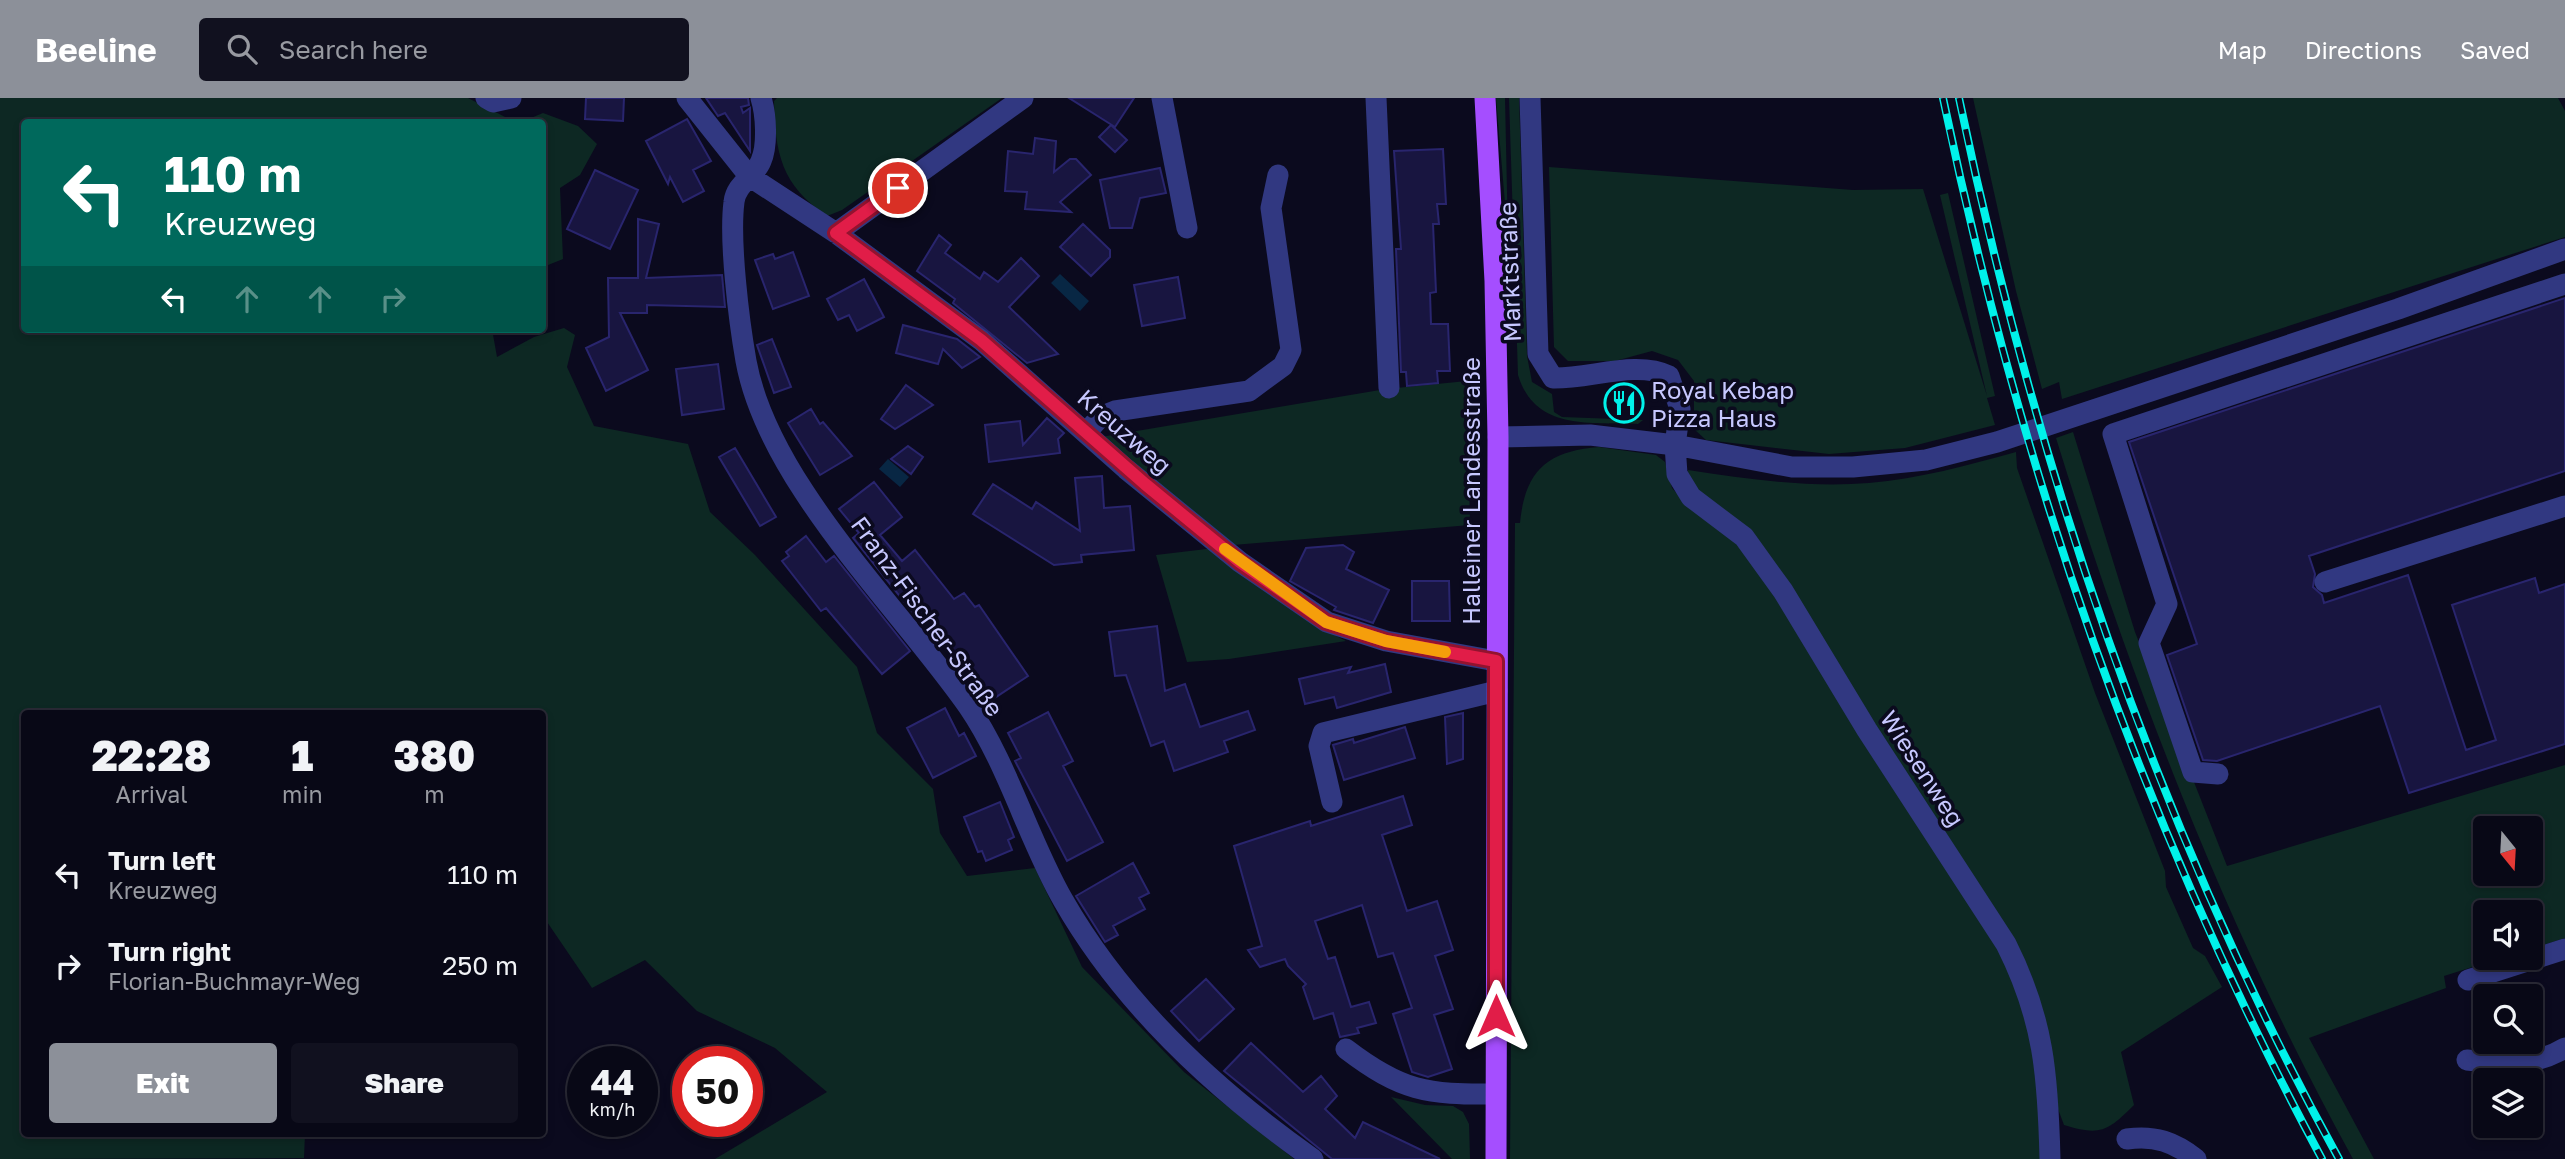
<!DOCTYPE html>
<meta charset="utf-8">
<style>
:root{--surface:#080816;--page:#11111f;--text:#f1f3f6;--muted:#989aa1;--line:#292935;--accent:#8c9099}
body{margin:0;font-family:"Golos Text",sans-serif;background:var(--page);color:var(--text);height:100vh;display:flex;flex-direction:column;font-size:26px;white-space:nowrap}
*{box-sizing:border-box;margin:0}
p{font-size:23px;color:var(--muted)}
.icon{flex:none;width:38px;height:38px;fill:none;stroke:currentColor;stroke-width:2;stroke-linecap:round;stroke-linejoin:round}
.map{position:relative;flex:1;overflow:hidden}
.side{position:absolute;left:21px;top:612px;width:525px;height:427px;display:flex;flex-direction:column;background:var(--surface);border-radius:7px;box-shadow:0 4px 10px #0003,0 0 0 2px var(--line)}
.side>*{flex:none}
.hud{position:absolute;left:21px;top:21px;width:525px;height:214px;border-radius:7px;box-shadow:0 4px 10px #0003,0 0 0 2px var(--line);background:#00695c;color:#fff;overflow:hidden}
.needle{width:46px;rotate:162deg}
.buttons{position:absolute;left:2473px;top:718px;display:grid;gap:14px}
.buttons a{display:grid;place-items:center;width:70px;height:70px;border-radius:7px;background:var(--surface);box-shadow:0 4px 10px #0003,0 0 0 2px var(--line);font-size:35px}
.speed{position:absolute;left:567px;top:948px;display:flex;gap:14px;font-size:35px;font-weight:700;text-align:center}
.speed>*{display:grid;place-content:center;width:91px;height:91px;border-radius:50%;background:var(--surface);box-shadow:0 4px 10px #0003,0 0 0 2px var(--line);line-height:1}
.speed small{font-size:18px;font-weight:400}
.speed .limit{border:10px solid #d22;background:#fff;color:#111}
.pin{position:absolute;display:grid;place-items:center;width:60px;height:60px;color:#fff;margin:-30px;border:4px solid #fff;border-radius:50%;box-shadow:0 2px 7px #0007}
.me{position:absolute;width:77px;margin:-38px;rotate:0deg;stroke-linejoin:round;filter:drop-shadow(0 0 5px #0008)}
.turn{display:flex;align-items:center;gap:24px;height:147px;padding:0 28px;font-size:32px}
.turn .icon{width:91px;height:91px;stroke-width:2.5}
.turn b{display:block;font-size:49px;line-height:60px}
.lanes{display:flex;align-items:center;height:66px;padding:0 28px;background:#0003;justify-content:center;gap:35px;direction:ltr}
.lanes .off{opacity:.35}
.eta{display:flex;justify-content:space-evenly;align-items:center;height:119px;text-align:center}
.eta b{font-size:42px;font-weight:800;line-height:49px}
.primary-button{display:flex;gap:14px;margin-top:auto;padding:14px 28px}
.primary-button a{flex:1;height:80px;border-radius:7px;background:var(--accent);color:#fff;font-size:28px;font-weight:800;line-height:80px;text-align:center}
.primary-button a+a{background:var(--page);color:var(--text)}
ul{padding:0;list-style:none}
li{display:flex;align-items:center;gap:21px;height:91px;padding:0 28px}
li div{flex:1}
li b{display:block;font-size:26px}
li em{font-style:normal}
header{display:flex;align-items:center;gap:42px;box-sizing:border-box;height:98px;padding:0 35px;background:var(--accent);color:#fff}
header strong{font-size:33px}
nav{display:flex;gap:38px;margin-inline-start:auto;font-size:24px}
.search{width:490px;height:63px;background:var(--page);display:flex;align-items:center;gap:18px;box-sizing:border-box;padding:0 24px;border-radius:7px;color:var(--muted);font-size:26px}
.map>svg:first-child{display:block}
.green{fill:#0d2823;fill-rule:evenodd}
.water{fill:#082744}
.building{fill:#181540;stroke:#29256e;stroke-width:2}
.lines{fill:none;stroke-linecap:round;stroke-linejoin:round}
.minor{stroke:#313881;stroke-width:21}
.major{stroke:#a54eff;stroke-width:21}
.rail-casing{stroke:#00f2ea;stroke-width:8}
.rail{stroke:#0b0a1e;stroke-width:5;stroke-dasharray:16;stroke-linecap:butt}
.route-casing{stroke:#92132f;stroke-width:18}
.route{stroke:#e11d48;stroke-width:12}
.slow{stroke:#f59e0b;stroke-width:12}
.labels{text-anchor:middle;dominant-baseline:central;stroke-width:7;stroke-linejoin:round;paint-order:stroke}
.street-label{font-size:24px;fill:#c7c8ff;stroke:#0b0a1e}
.poi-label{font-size:24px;fill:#c7c8ff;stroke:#0b0a1e;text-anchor:start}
</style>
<header>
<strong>Beeline</strong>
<div class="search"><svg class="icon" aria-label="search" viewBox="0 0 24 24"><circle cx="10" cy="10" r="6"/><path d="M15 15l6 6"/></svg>Search here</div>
<nav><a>Map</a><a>Directions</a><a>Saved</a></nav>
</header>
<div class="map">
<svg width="2565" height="1061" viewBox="0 0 2565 1061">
<rect width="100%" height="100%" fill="#0b0a1e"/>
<!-- green -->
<path class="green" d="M0 0H468L515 24H24V231H492L497 259 534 239 564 230 575 237 567 269 594 328 688 346 710 414 755 457 857 569 877 635 933 691 940 735 967 778 1035 770 1082 869 1184 974 1294 1061H715L827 994 775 950 697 913 645 862 592 890 543 818 542 616H24V1036H305L304 1060 0 1061Z
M777 0H1002L842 112 827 118C781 87 775 55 774 3Z
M1496 0H1505L1508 140Z
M1509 0H1519L1527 258 1532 284 1552 296 1554 314 1562 319 1643 322 1638 326C1590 324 1535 333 1518 277Z
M1973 0H2558L2565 13V139L2062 301 2059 284 2042 291 2016 193Z
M543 15 578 28 597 46 580 77 560 90 563 161 543 169 542 24H521Z
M1549 69 1853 92 1923 91 1987 298 1940 97 1948 95 1995 298 1987 300 1995 327 1905 350 1829 356 1706 342 1694 331V283L1678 262 1652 253 1615 263H1568L1554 249Z
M1467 283 1470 427 1233 447 1101 339 1386 291Z
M2073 334 2135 534 2227 768 2565 667V840L2531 851 2530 814H2485V859H2504L2444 878 2446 890 2309 940 2374 1061H2353C2227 832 2133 589 2056 340ZM2485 730H2530V775H2485Z
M1599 349 1656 357 1665 364 1672 390 1689 409 1724 433 1753 463 1995 841 2034 934 2041 1061H1510L1515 425H1520C1525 372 1548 353 1599 349Z
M2016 354 2017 370 2095 595 2165 773 2166 789 2193 850 2205 858 2222 889 2121 954 2134 1007C2107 1034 2100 1038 2064 1027L2055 1003 2043 916 1755 445 1688 385V372C1748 381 1808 390 1869 385 1919 381 1968 367 2016 354Z
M1215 450C1255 488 1297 517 1346 543L1229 561 1187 564 1156 457Z
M1391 999 1425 1007 1453 1008 1463 1014 1469 1026 1470 1061H1452Z"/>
<!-- water -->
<path class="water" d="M1060 176 1089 203 1080 213 1051 185Z
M888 361 909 379 900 389 879 371Z"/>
<!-- building -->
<path class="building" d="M586 0H624L623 23 585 21Z
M706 0H748L749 7 741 9 743 15 750 10V53L725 15 718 18Z
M1069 0H1134L1115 29Z
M687 21 711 63 693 72 704 93 683 104 670 79 668 86 646 43Z
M1111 27 1127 42 1115 54 1099 39Z
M1035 40 1056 43 1054 74 1070 61H1076L1091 77 1060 104 1071 114 1025 111 1027 94 1005 93 1008 53 1033 56Z
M1443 51 1446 106H1437L1439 126H1433L1436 194 1430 195 1431 226H1448L1450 273H1437L1438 285 1407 288 1406 274H1401L1396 151H1401L1394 53Z
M1160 70 1166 95 1140 100 1132 130H1110L1100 82Z
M595 72 638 92 610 151 567 131Z
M638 121 659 126 646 180 722 177 725 209 647 207V215H620L648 272 606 293 586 250 609 239 608 180H638Z
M1083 126 1110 152V159L1091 178 1060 149Z
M939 137 951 147 945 155 980 181 984 174 998 184 1021 160 1039 178 1009 209 1058 256 1027 265 953 205 955 201 917 173Z
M793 154 809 198 773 211 755 162 773 156 775 161Z
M1178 179 1185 220 1142 228 1134 187Z
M864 181 884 219 857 233 849 217 838 222 827 201Z
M2565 200V373L2309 458 2315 476 2313 489 2322 497 2324 505 2408 477 2466 652 2496 642 2452 507 2535 480 2539 495 2565 486V646L2409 695 2380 608 2217 663 2203 662 2167 557 2197 546 2129 344Z
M903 227 957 241 980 259 962 270 943 251 938 266 896 255Z
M772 241 791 289 774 295 757 247Z
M718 266 724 311 682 317 676 271Z
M906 287 933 307 895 331 881 321Z
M1633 291 1637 315 1615 319 1611 295Z
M811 311 820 326 823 324 852 358 820 377 788 325Z
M1047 320 1064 335 1058 341 1060 355 989 364 985 327 1020 323 1023 347Z
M908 348 923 359 911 376 891 361Z
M735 350 776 419 760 428 719 359Z
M1102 378 1104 410 1130 408 1134 452 1081 457 1082 464 1054 467 973 416 993 386 1032 411 1036 404 1080 433 1075 380Z
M874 384 902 419 880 437 902 463 915 452 954 501 964 495 975 509 979 507 1028 578 993 601 968 564 959 572 935 535 930 536 853 440 859 435 839 411Z
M806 438 826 464 834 458 910 553 882 576 826 510 821 513 782 463 789 458 786 454Z
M1343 447 1354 454 1346 471 1389 492 1373 525 1334 512 1336 509 1290 483 1306 450Z
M1412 483H1449L1450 523H1412Z
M1157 528 1165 593 1185 586 1200 629 1248 613 1255 632 1224 643 1228 654 1174 673 1164 643 1151 648 1126 577 1115 578 1109 534Z
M1385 566 1391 594 1337 610 1334 599 1305 606 1299 581 1351 569 1348 575Z
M945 610 959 638 964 635 976 658 933 680 907 630Z
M1048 614 1073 663 1063 668 1103 744 1067 763 1015 663 1021 660 1008 635Z
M1463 615V661L1447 666 1445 619Z
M1405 629 1415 660 1344 682 1333 647 1353 641 1354 645Z
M1403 698 1412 727 1382 737 1407 813 1437 803 1453 852 1435 858 1453 911 1434 917 1452 971 1428 979 1412 974 1393 916 1412 910 1393 855 1378 859 1362 807 1315 823 1328 861 1335 859 1351 909 1369 904 1376 925 1357 930 1359 935 1340 939 1333 915 1314 921 1303 889 1306 886 1288 868 1285 861 1260 869 1248 852 1262 848 1234 748 1310 723 1311 728Z
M1000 704 1014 739 1008 742 1012 752 986 763 982 753 978 754 964 719Z
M1133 765 1149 795 1139 800 1145 811 1113 828 1118 837 1105 844 1076 798Z
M1206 881 1234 911 1199 943 1171 913Z
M1251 945 1303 994 1321 978 1337 998 1325 1011 1355 1040 1363 1024 1440 1061H1332L1224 973Z"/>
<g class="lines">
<!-- minor -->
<path class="minor" d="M486 0 493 4 511 0
M687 0 749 78 836 135 981 242 1126 371 1240 464 1327 524 1386 543 1496 563
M761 0C766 16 768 47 761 63 755 79 736 85 734 104 729 143 739 223 746 263 768 384 898 508 968 608 1008 666 1028 741 1063 802 1123 907 1215 992 1313 1061
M1162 0 1187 130
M1376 0 1389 290
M1530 0 1538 256 1553 280C1590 281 1636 262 1669 278L1680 311 1675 347 1677 376 1691 399 1744 439 1783 493 1867 632 2006 846C2044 921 2048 978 2050 1061
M836 135 1023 0
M1086 335 1100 319 1115 313 1249 293 1283 268 1291 252 1271 110 1278 77
M1498 339 1590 337 1675 347 1792 369H1853L1926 362 1997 344 2398 211 2565 151
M2325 484 2565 408
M2218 676 2193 674 2149 545 2167 506 2113 336 2565 186
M1332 704 1319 648 1323 635 1497 593
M2468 882 2565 851
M1346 951C1401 993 1427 997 1495 996
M2467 962C2501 966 2534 969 2565 950
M2127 1041C2155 1037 2174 1044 2196 1061"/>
<!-- major -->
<path class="major" d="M1485 0 1495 183 1498 339 1496 1061"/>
<!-- rail casing -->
<g class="rail-casing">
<path id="rail" d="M1943 0C2021 375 2140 723 2322 1061
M1959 0C2036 370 2156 729 2339 1061"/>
</g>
<!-- rail -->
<use href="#rail" class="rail"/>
</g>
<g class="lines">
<!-- route casing -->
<g class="route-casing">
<path id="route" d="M898 90 836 135 981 242 1145 386 1240 464 1326 524 1386 543 1496 563V918"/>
</g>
<!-- route -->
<use href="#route" class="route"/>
<!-- slow -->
<path class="slow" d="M1225 451 1326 524 1386 543 1445 554"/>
</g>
<!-- icons -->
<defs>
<g id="restaurant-ring" transform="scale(2.0125)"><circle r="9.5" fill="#0b0a1e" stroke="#00f2ea" stroke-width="1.5"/><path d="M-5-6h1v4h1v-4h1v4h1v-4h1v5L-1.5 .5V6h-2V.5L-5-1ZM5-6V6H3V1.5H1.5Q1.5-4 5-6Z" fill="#00f2ea"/></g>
</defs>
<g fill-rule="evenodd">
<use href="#restaurant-ring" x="1624" y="305"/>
</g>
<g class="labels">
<!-- street labels -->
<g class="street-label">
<text transform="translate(1509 174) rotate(-92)">Marktstraße</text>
<text transform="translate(1125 333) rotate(41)">Kreuzweg</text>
<text transform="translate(1470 393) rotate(-90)">Halleiner Landesstraße</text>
<text transform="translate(928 518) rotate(54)">Franz-Fischer-Straße</text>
<text transform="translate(1923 670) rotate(57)">Wiesenweg</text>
</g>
<!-- poi labels -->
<g class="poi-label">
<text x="1651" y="291">Royal Kebap<tspan x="1651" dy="28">Pizza Haus</tspan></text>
</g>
</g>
</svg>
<div class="buttons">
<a><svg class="needle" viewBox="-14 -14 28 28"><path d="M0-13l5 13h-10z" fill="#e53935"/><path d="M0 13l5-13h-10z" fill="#989aa1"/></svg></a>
<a><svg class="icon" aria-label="sound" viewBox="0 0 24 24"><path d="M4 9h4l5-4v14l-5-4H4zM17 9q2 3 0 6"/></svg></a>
<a><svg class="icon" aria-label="search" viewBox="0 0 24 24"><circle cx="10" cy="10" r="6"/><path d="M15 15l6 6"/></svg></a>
<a><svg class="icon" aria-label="layers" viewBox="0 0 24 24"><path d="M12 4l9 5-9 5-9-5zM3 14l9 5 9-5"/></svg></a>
</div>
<div class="speed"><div>44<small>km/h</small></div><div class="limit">50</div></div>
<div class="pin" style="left:898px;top:90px;background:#d93025"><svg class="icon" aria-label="arrive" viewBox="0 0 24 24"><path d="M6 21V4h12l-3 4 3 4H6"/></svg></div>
<svg class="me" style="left:1496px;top:918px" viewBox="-20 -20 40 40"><path d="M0-17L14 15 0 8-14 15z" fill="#e11d48" stroke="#fff" stroke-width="4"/></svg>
<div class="hud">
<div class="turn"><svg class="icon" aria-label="left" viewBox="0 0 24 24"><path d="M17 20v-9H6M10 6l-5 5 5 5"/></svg><div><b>110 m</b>Kreuzweg</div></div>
<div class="lanes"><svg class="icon" aria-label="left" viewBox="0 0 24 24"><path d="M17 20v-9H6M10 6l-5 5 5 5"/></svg><svg class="icon off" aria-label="ahead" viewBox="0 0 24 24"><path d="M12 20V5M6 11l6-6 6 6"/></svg><svg class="icon off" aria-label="ahead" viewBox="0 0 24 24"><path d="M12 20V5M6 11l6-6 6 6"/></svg><svg class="icon off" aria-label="right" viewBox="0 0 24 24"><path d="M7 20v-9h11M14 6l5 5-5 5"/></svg></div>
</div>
<section class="side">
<div class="eta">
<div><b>22:28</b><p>Arrival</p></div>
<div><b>1</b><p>min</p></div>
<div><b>380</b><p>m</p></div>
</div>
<ul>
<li><svg class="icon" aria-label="left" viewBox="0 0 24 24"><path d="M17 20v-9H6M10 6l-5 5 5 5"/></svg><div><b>Turn left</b><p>Kreuzweg</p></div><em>110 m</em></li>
<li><svg class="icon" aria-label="right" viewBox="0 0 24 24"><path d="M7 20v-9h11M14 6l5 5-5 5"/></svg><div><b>Turn right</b><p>Florian-Buchmayr-Weg</p></div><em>250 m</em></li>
</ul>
<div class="primary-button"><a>Exit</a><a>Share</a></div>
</section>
</div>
